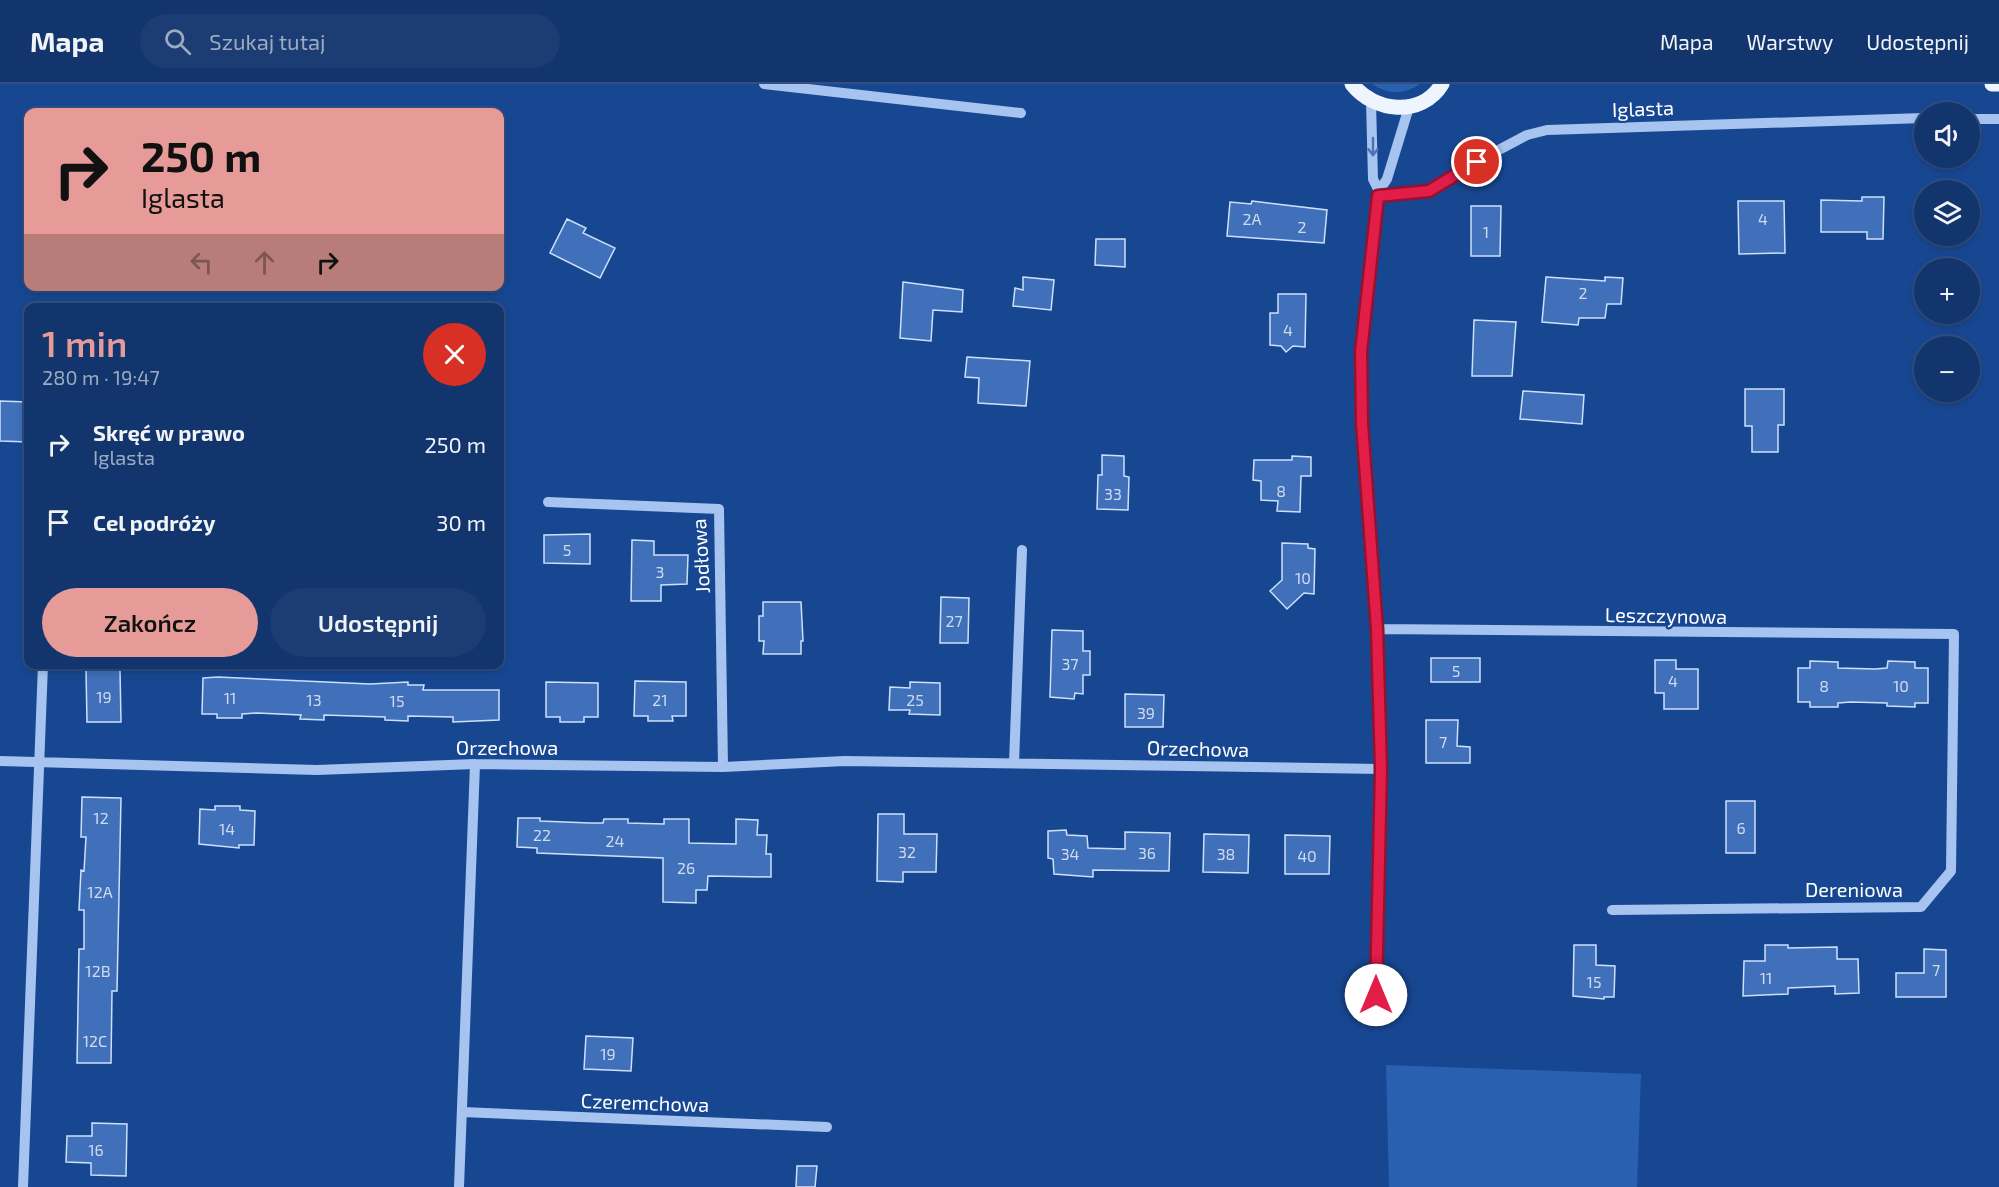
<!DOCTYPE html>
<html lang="pl">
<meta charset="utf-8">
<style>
:root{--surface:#12356e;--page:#1b3d73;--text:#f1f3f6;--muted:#9cabc2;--line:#315081;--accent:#e69b98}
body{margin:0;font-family:"Exo 2",sans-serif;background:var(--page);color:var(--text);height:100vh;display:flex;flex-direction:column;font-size:22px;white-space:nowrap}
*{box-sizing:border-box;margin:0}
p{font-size:20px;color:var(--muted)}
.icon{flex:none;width:33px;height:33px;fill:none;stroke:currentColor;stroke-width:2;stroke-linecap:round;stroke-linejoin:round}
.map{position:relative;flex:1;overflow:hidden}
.details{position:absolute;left:24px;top:219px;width:480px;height:366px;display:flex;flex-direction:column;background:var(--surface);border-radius:12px;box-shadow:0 3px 9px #0003,0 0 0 2px var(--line)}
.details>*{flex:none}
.top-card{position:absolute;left:24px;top:24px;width:480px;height:183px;border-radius:12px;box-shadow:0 3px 9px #0003,0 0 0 2px var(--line);background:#e69b98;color:#111;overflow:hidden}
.controls{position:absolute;left:1914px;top:18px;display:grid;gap:12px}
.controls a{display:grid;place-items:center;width:66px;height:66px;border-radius:50%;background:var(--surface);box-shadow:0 3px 9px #0003,0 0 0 2px var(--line);font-size:30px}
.pin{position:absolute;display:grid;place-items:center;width:51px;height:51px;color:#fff;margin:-26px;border:3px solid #fff;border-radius:50%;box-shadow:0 2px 6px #0007}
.me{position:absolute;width:66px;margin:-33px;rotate:0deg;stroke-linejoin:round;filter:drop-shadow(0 0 4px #0008)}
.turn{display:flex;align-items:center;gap:21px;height:126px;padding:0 18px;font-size:27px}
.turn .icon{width:78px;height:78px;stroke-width:2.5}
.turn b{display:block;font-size:42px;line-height:51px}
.lanes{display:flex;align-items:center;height:57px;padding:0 18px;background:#0003;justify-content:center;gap:30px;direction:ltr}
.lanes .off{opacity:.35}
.round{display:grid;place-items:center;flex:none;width:63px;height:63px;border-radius:32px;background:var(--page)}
.overview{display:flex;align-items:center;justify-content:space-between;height:102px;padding:0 18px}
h1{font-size:36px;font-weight:600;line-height:45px;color:var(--accent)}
.primary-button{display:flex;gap:12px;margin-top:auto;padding:12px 18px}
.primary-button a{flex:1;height:69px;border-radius:36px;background:var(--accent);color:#111;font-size:24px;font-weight:600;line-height:69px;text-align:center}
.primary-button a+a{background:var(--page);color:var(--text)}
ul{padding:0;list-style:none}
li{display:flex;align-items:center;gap:18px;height:78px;padding:0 18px}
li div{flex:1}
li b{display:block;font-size:22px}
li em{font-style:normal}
header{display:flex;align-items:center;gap:36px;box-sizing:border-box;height:84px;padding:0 30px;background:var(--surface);border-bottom:2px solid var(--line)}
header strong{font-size:28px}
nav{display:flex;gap:33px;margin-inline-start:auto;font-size:21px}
.search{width:420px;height:54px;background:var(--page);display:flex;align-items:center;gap:15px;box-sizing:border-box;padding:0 21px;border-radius:33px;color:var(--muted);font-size:22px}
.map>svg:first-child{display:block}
.green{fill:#2a60b0}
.building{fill:#4070b9;stroke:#cde0fb;stroke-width:1.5}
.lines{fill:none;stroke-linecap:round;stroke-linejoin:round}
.minor{stroke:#a7c4f0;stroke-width:10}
.major{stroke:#eff5ff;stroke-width:15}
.oneway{stroke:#4a73b3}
.route-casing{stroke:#92132f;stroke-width:15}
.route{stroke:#e11d48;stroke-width:10}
.labels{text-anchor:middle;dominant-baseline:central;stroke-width:4.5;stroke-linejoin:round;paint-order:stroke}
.number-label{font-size:16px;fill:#cfdbee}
.street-label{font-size:20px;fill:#fff;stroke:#184792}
</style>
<header>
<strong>Mapa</strong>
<div class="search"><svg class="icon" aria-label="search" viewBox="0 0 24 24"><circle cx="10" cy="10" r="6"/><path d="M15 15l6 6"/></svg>Szukaj tutaj</div>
<nav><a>Mapa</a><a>Warstwy</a><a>Udostępnij</a></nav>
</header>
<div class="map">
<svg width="1999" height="1103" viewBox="0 0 1999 1103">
<rect width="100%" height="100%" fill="#184792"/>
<!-- green -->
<path class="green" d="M1372 0H1420C1404 11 1388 11 1372 0Z
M1386 981 1641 990 1637 1103H1389Z"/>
<!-- building -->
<path class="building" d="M1862 113H1884L1883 155H1867V148H1821V116L1862 117Z
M1252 117 1327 126 1324 159 1227 152 1230 118 1251 120Z
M1738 117H1784L1785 169 1739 170Z
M1471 122H1501L1500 172H1471Z
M567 135 586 144 583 149 615 164 600 194 550 169Z
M1096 155H1125V183L1095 181Z
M1023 193 1054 196 1051 226 1013 222 1015 204 1023 206Z
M1546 193 1605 197V193L1623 194 1621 220H1607L1605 234H1579L1578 241 1542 238Z
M903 198 963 206 962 228 933 226 931 257 900 254Z
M1278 210H1306L1305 263 1293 262 1286 268 1281 262 1270 261V229H1278Z
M1474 236 1516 238 1512 292H1472Z
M967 273 1030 277 1026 322 978 319 979 294 965 293Z
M1745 305H1784V341H1778V368H1752V342H1745Z
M1523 307 1584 311 1582 340 1520 335Z
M0 317 28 318V358L0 357Z
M1102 371 1124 372V392L1129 393 1128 426 1097 425 1098 391H1102Z
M1292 372 1311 373V392H1301L1300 428 1277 427 1278 417 1261 416V397L1253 396 1254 376H1292Z
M590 450V480L544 479V451Z
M632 456 654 457V471H688L687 500 661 501V517H631Z
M1282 459 1308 460V464L1315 465 1314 510 1304 509 1287 525 1270 507 1282 496Z
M941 513 969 514 968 559H940Z
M763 518H801L803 557H801V570H763L764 557H759V532H763Z
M1052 546 1083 547V567H1090V591H1083V610L1075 609 1074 615 1050 613Z
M1431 574H1480V598H1431Z
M1655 576H1676V585H1698V625H1664V609H1655Z
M1810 577 1838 578V584L1875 585 1887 584 1888 577 1915 578V584H1928V619H1915V623L1887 622V619L1851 618 1838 619V623H1810V618H1798V584H1810Z
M86 586H120L121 638H87Z
M218 593 370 600 408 598V601H424L423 606H499V636L453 638V633L408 632V637L385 636V633L324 631V636L300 635 301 631 257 629 242 630V634H217V630H202L203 594Z
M635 597 686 598V632H672L673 637H648V632H634Z
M546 598 598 599V633H584V638H560V633H546Z
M910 598 940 599V631L909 630 910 626H889L890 603 910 604Z
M1125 610 1164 611 1163 643H1125Z
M1426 636H1458L1457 662 1470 663V679H1426Z
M82 713 121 714 117 907H112L111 979H77L79 865H84V826H79L81 786 84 787 86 753H81Z
M1726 717H1755V769H1726Z
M215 722H240V726L255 727 254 761H239V764L199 760 200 725 215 726Z
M878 730H904V750H937L936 788H903V798L877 797Z
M518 734H540V737L590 739H603L604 735H628V739L664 740V735H689V759L736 760V735L758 736 757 751H767L766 770H771V793L708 792 707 806H696V819L663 818V774L537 769V764L517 763Z
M1066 746 1067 751 1087 752 1088 764 1125 765V748L1170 749 1169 787 1093 786V793L1054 790 1053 775 1048 774V747Z
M1204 750 1249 751 1248 789 1203 788Z
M1285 751 1330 752 1329 790H1285Z
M1574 861H1596V881L1615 882 1614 913H1604V915L1573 912Z
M1765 861H1788V864L1837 863V875H1858L1859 909 1835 910V902L1788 904V910L1743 912 1744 877H1765Z
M1924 865 1946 866V913H1896V889H1924Z
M586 952 633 954 631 987 584 985Z
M92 1039 127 1040 126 1092 91 1091V1079L66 1078 67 1052H92Z
M797 1082H817L815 1103H796Z"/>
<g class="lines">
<!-- minor -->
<path class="minor" d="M764 0 1021 29
M1371 18 1373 95 1379 107
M1970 35H1999
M1378 112 1429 107 1493 69 1527 51 1547 46 1924 34
M548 418 719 425 723 683
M1377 545 1954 550 1951 787 1921 823 1612 826
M0 677 317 686 475 680 723 683 845 677 1381 685
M1014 679 1022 466
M1376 911 1381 685 1377 545 1362 339 1361 268 1379 107 1387 95 1409 23
M462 1028 827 1043
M23 1103 43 580
M459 1103 475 680"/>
<!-- major -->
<path class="major" d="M1352 0C1374 28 1421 34 1442 0
M1992 0H1999"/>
</g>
<!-- one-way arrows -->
<defs><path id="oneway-shaft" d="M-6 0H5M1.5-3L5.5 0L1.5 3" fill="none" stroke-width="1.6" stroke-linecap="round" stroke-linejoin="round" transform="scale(1.5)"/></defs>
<use class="oneway" href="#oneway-shaft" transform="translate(1373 63) rotate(90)"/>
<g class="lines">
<!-- route casing -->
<g class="route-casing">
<path id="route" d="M1376 911 1381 685 1377 545 1362 339 1361 268 1378 112 1429 107 1477 78"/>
</g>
<!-- route -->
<use href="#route" class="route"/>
</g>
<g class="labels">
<!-- number labels -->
<g class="number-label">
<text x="1252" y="134">2A</text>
<text x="1763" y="134">4</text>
<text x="1302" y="142">2</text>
<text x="1486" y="147">1</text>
<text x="1583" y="208">2</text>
<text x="1288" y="245">4</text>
<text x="1281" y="406">8</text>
<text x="1113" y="409">33</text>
<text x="567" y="465">5</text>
<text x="660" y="487">3</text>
<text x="1303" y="493">10</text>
<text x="954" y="536">27</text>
<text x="1070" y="579">37</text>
<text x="1456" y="586">5</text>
<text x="1673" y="596">4</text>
<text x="1824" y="601">8</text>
<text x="1901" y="601">10</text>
<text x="104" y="612">19</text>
<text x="230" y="613">11</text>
<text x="314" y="615">13</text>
<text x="660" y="615">21</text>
<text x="915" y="615">25</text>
<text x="397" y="616">15</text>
<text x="1146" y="628">39</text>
<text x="1443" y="657">7</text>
<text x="101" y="733">12</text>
<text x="1741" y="743">6</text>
<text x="227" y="744">14</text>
<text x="542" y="750">22</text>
<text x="615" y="756">24</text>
<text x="907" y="767">32</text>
<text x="1147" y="768">36</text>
<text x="1070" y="769">34</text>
<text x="1226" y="769">38</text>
<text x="1307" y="771">40</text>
<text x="686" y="783">26</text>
<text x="100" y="807">12A</text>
<text x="1936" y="885">7</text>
<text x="98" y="886">12B</text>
<text x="1766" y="893">11</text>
<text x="1594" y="897">15</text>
<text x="95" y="956">12C</text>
<text x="608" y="969">19</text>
<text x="96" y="1065">16</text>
</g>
<!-- street labels -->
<g class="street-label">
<text transform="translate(1643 24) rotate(-2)">Iglasta</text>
<text transform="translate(700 472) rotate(-93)">Jodłowa</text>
<text transform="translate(1666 531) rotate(1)">Leszczynowa</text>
<text x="507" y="663">Orzechowa</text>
<text transform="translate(1198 664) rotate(1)">Orzechowa</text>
<text x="1854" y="805">Dereniowa</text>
<text transform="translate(645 1018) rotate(2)">Czeremchowa</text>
</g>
</g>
</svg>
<div class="controls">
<a><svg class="icon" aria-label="sound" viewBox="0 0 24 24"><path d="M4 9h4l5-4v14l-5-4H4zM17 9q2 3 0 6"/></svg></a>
<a><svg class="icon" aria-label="layers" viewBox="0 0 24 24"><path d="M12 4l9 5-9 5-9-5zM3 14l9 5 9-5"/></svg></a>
<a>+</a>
<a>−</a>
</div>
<div class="pin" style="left:1477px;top:78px;background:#d93025"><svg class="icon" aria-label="arrive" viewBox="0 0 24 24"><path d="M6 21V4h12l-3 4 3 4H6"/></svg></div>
<svg class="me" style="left:1376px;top:911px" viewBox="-20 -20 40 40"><circle r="19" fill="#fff"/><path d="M0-13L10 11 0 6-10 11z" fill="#e11d48"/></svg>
<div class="top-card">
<div class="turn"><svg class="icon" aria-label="right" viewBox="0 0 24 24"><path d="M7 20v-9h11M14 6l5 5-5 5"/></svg><div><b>250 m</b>Iglasta</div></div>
<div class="lanes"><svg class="icon off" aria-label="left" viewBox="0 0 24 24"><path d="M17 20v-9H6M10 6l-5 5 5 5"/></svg><svg class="icon off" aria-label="ahead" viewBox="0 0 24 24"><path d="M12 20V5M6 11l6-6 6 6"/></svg><svg class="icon" aria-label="right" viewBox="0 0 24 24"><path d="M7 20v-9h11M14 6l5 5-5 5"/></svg></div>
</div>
<section class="details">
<div class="overview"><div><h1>1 min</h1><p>280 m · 19:47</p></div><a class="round" style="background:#d93025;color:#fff"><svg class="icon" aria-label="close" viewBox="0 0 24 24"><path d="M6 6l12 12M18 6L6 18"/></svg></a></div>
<ul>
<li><svg class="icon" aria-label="right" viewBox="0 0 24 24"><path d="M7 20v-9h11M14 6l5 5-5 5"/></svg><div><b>Skręć w prawo</b><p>Iglasta</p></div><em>250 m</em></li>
<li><svg class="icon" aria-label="arrive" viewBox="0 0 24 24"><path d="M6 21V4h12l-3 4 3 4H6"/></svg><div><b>Cel podróży</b></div><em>30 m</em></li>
</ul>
<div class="primary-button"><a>Zakończ</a><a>Udostępnij</a></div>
</section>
</div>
